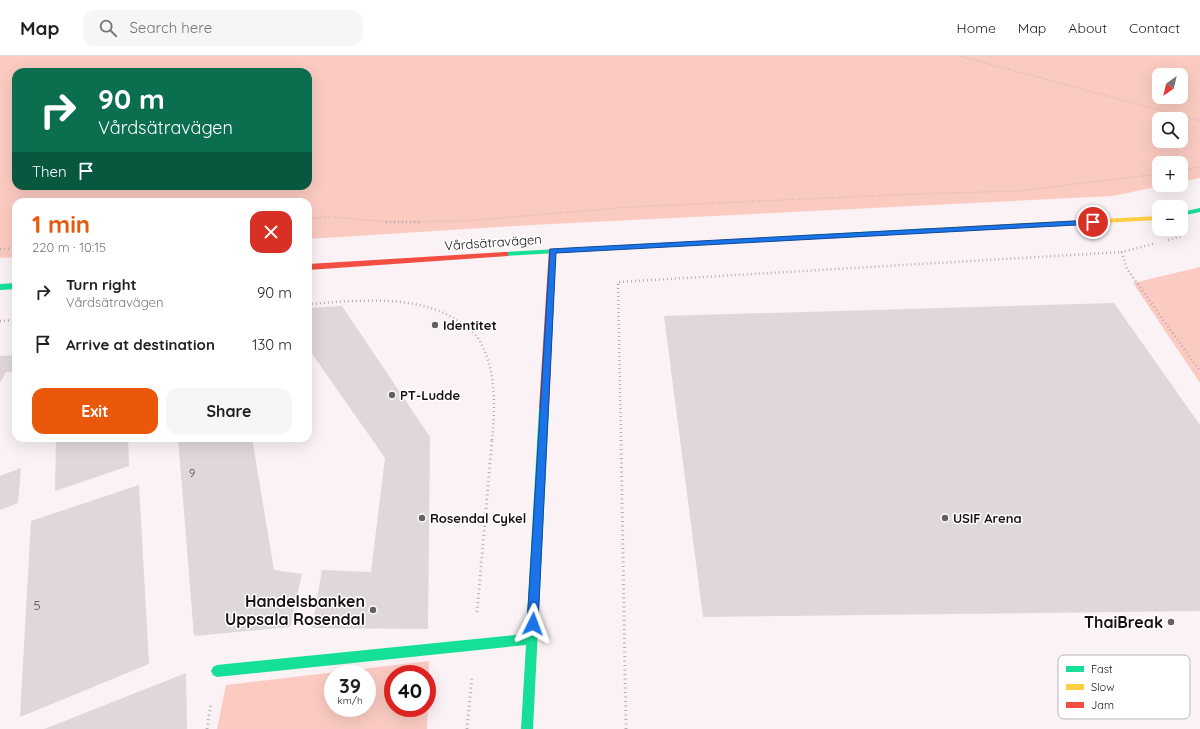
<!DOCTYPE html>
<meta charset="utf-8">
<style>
:root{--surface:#fff;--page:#f6f6f6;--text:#202124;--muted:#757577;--line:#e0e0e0;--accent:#ea580c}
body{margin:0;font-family:Quicksand,sans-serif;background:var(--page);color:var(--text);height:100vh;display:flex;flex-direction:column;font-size:15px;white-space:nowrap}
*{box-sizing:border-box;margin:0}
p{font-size:13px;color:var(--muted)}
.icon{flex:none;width:22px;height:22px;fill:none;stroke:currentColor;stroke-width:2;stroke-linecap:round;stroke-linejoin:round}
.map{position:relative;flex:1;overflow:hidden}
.sheet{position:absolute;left:12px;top:142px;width:300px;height:244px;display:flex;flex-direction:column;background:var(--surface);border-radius:12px;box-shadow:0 4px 16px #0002}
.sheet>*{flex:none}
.banner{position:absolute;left:12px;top:12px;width:300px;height:122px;border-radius:12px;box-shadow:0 4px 16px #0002;background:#0b6e4f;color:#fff;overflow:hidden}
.needle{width:26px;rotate:214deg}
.fabs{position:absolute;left:1152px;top:12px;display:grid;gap:8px}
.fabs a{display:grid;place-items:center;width:36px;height:36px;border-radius:8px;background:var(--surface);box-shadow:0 4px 16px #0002;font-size:20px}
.speed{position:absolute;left:324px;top:609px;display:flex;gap:8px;font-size:20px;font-weight:700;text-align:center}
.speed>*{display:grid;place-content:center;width:52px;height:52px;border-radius:50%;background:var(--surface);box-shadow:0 4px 16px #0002;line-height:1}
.speed small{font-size:10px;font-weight:400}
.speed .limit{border:6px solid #d22;background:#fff;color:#111}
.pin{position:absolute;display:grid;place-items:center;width:34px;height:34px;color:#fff;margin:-17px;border:2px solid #fff;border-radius:50%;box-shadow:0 1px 4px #0007}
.me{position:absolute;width:44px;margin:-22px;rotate:3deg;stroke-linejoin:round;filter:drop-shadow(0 0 3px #0008)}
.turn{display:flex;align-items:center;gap:14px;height:84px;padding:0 20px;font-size:18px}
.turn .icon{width:52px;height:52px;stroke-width:2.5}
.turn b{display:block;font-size:28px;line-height:34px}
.then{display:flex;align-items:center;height:38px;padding:0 20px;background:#0003;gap:8px;font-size:15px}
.round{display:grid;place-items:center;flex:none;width:42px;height:42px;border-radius:12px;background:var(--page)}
.head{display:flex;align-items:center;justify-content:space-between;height:68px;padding:0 20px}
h1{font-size:24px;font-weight:800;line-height:30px;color:var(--accent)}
.cta{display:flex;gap:8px;margin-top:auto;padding:8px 20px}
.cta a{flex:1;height:46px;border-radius:12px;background:var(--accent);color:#fff;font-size:16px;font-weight:800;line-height:46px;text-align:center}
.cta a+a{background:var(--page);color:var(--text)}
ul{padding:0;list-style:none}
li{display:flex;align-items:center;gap:12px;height:52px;padding:0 20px}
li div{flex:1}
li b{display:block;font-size:15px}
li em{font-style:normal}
header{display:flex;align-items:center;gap:24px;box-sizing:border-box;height:56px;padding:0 20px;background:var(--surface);border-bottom:1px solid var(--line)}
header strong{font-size:19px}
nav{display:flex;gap:22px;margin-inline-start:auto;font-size:14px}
.search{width:280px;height:36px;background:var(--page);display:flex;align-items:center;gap:10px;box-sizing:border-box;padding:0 14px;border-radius:12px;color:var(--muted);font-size:15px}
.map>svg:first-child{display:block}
.green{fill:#fbcbc2;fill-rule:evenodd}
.building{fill:#e0d7db}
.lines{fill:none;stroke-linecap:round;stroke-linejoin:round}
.path-far2{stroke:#b8adae;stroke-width:1.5;stroke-dasharray:0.5 2;stroke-linecap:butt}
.path-far1{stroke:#b8adae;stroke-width:2.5;stroke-dasharray:1 3;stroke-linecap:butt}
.path{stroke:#b8adae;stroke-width:3;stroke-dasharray:1 3.5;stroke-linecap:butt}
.fast{fill:#16e098;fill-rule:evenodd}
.slow{fill:#ffcf43;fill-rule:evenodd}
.jam{fill:#f24e42;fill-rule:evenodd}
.route{fill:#1a73e8;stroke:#114b97}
.poi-dot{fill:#685f62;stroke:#fff;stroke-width:1.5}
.labels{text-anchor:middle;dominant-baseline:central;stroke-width:3;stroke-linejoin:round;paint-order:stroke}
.number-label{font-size:11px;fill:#4e4548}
.street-label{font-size:13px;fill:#191013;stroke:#fff}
.poi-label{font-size:13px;font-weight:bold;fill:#191013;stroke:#fff;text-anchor:start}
.near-number-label{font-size:13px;fill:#4e4548}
.near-poi-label{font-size:16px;font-weight:bold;fill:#191013;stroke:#fff;text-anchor:end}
.key{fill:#fff;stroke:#bab7b8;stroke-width:1}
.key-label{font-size:11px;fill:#191013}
</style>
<header>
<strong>Map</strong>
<div class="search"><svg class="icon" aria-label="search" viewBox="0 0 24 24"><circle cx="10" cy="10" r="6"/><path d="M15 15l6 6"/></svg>Search here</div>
<nav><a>Home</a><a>Map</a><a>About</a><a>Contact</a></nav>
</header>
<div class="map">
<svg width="1200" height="673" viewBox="0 0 1200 673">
<rect width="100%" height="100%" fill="#fbf2f5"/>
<!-- green -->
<path class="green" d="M0 0H1200V122L1181 126V107H1159V129H1165L1113 140 531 169 308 183V146H16V201L0 202ZM16 16H308V130H16ZM1159 19H1181V41H1159ZM1159 63H1181V85H1159Z
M1200 211V327L1133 227Z
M429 605 427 673H217L226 629ZM333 618H367V652H333ZM393 618H427V652H393Z"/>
<!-- building -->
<path class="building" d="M1114 247 1200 369V555L703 561 664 260Z
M342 250 430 381 428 573 312 572 322 514 371 516 385 402 308 292V252Z
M16 299V315L6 316 0 327V300Z
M56 382H128L129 410 55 435Z
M178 382H252L274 514 302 518 290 571 194 580Z
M21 412 18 447 0 454V420Z
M139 429 149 608 20 661 31 465Z
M186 617 187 673H44Z"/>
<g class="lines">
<!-- path-far2 -->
<path class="path-far2" d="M960 0 1200 65
M1181 115 1200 111
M308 162 332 161 391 166 463 165 629 151 914 138 1017 135 1159 118"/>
<!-- path-far1 -->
<path class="path-far1" d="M386 166H421
M1168 184 1182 180
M1153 188 1122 196 1127 213 1200 315
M0 193 16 192
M308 248C359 245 421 236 464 269 470 274 476 278 479 284 497 313 495 353 492 385
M0 265 16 264
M621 385 618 226 1122 196"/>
<!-- path -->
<path class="path" d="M621 384 626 673
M477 556 492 384
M207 673 211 647
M467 673 472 621"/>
<!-- fast -->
<path class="fast" d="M1200 152V156L1181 160V156Z
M933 172H936V176L505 200 501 198 505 196Z
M16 227V233L0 234V228Z
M544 348 547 349 549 352 533 673H521L526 589 217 621 213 619 211 615 213 611 217 609 526 578 539 352 541 349Z"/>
<!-- slow -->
<path class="slow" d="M1159 160V164L933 176 929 174 933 172Z"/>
<!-- jam -->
<path class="jam" d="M549 193H552L556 195 549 352 547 355H541L539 352Z
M505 196H508V200L308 214V208Z"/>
</g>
<!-- route -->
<path class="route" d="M1093 164 1095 165V168L556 197 538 568 537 572 533 574 529 572 527 568 550 193Z"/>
<!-- markers -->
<g class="poi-dot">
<circle cx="435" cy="269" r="4"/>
<circle cx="392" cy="339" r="4"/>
<circle cx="422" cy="462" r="4"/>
<circle cx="945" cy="462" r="4"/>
<circle cx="373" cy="554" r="4"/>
<circle cx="1171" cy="566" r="4"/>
</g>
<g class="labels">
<!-- number labels -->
<g class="number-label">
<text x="192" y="417">9</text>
</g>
<!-- street labels -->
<g class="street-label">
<text transform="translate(493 186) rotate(-4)">Vårdsätravägen</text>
</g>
<!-- poi labels -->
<g class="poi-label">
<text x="443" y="269">Identitet</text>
<text x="400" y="339">PT-Ludde</text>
<text x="430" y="462">Rosendal Cykel</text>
<text x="953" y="462">USIF Arena</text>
</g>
<!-- near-number labels -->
<g class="near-number-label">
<text x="37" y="549">5</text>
</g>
<!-- near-poi labels -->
<g class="near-poi-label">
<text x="365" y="545">Handelsbanken<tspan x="365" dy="18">Uppsala Rosendal</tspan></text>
<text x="1163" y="566">ThaiBreak</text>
</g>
</g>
<!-- legend -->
<rect x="1058" y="599" width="132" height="64" rx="6" class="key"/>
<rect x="1066" y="610" width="18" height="6" fill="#16e098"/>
<rect x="1066" y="628" width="18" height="6" fill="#ffcf43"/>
<rect x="1066" y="646" width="18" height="6" fill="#f24e42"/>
<g class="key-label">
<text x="1091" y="617">Fast</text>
<text x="1091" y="635">Slow</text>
<text x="1091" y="653">Jam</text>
</g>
</svg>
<div class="fabs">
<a><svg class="needle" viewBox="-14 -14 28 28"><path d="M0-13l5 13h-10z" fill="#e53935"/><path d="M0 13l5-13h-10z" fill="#757577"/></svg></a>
<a><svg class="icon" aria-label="search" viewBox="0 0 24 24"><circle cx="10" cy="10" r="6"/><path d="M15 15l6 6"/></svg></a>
<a>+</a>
<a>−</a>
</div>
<div class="speed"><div>39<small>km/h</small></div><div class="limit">40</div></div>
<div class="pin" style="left:1093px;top:166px;background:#d93025"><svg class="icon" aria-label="arrive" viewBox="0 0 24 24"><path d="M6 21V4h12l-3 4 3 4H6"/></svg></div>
<svg class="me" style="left:533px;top:568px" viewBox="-20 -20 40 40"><path d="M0-17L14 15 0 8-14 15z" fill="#1a73e8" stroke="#fff" stroke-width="4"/></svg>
<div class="banner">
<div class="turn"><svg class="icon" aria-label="right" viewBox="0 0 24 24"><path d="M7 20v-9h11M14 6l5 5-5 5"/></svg><div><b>90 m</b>Vårdsätravägen</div></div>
<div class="then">Then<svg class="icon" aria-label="arrive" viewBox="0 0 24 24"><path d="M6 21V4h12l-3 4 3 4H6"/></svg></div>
</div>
<section class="sheet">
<div class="head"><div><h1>1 min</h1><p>220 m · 10:15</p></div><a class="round" style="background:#d93025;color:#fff"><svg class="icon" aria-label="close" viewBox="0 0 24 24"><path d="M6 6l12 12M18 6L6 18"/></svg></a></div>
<ul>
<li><svg class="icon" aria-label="right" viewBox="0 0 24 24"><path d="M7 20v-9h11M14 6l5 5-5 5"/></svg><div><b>Turn right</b><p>Vårdsätravägen</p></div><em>90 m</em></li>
<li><svg class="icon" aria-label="arrive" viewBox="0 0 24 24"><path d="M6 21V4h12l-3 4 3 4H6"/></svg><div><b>Arrive at destination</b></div><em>130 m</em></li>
</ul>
<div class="cta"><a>Exit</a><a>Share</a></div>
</section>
</div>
